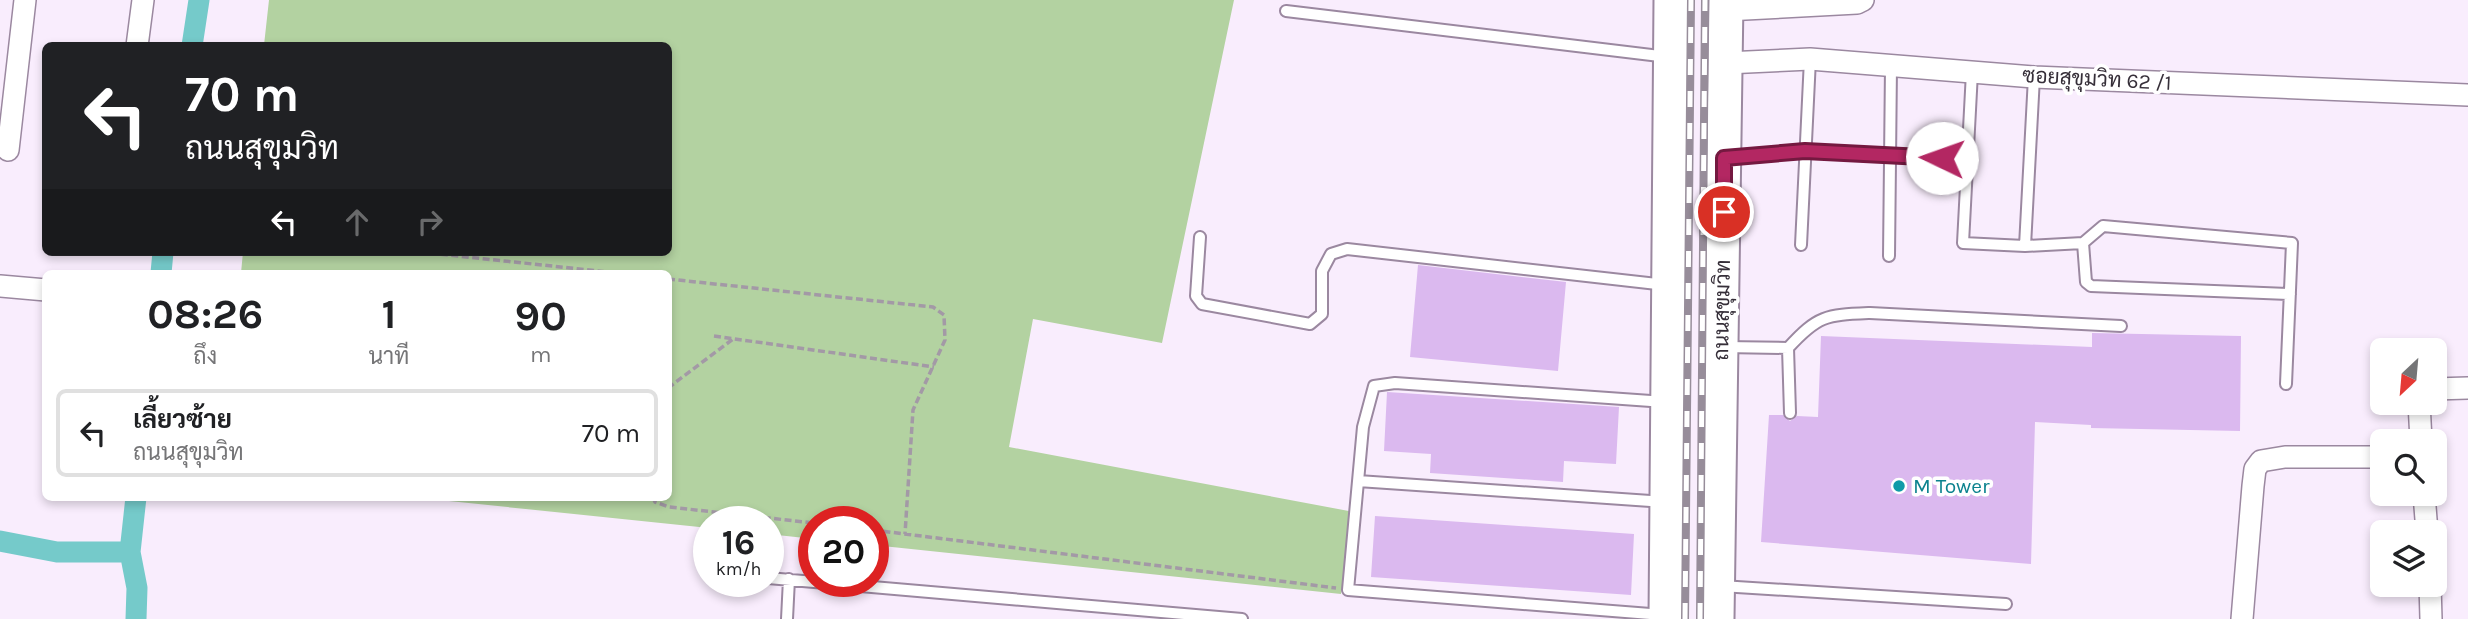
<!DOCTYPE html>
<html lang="th">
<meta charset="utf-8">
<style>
:root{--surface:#fff;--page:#f2f2f2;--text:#202124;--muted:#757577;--line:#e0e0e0}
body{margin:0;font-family:Karla,Sarabun,sans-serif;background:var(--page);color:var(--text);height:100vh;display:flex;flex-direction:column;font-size:26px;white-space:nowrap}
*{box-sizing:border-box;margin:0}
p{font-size:23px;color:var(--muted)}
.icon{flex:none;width:38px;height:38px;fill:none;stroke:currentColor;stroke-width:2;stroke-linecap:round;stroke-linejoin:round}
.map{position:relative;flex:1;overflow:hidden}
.panel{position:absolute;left:42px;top:270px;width:630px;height:231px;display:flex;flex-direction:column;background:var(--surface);border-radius:10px;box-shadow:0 4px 10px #0003}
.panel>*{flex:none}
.guide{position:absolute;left:42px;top:42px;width:630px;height:214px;border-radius:10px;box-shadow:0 4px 10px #0003;background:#202124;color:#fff;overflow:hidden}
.needle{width:46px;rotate:206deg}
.buttons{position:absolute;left:2370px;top:338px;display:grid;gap:14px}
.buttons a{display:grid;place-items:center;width:77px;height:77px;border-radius:10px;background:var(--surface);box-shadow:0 4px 10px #0003;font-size:35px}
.speed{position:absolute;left:693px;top:506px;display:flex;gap:14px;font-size:35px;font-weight:700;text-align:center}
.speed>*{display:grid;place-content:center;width:91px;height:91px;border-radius:50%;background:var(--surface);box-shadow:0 4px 10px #0003;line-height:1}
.speed small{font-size:18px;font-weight:400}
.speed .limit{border:10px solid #d22;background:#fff;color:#111}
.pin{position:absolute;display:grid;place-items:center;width:60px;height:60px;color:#fff;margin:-30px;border:4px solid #fff;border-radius:50%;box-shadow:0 2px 7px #0007}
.me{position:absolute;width:77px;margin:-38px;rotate:273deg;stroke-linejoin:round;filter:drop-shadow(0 0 5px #0008)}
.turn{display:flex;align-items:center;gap:24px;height:147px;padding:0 28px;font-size:32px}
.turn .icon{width:91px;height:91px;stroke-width:2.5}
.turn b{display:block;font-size:49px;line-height:60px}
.lanes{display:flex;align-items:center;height:66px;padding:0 28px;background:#0003;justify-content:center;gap:35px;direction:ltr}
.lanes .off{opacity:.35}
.eta{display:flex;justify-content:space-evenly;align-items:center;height:119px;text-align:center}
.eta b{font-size:42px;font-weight:700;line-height:49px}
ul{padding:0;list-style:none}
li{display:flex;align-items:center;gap:21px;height:88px;margin:0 14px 10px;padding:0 14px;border:4px solid var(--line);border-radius:10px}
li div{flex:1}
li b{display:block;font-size:26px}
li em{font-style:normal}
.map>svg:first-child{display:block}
.green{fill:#b3d2a1}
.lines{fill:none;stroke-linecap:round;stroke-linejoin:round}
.canal{stroke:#75caca;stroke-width:21}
.building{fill:#dbb9ef}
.lane-casing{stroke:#9b88a0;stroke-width:14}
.street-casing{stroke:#9b88a0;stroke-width:24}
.primary-casing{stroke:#9b88a0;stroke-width:37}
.path{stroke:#a399a6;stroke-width:3.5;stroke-dasharray:7 3.5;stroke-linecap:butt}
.lane{stroke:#fff;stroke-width:10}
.street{stroke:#fff;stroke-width:21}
.primary{stroke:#fff;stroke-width:33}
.rail-casing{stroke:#978d9a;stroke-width:8}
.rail{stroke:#fff;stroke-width:5;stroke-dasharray:16;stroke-linecap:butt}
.route-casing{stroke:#741940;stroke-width:18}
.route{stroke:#b32762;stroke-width:12}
.culture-dot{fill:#0f9aa8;stroke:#fff;stroke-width:2.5}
.labels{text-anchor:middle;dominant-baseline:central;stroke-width:7;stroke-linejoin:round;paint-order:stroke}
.street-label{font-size:21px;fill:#362f39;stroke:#fff}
.culture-label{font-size:21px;fill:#0d838f;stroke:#fff;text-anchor:start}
</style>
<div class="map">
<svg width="2468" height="619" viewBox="0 0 2468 619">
<rect width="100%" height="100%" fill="#f9edfd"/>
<!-- green -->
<path class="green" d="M269 0H1234L1162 343 1033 319 1009 447 1354 512 1341 594 873 545V522H814V539L768 534V522H709V528L410 497H668V273H241L243 252H668V46L264 45Z"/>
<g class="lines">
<!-- canal -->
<path class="canal" d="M192 46 199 0
M161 273 163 252
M0 541 57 552H130
M136 619 137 588 130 552 136 497"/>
</g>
<!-- building -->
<path class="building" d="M1418 265 1566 282 1558 371 1410 357Z
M2092 333 2241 336 2240 431 2091 428V425L2035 422 2031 564 1761 542 1769 415H1783L1790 421 1797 416 1818 417 1821 336 2092 347Z
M1387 392 1619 407 1616 464 1564 461 1563 482 1430 473 1431 454 1384 451Z
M1375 516 1634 534 1631 595 1371 577Z"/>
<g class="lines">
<!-- lane casing -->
<g class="lane-casing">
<path id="lane" d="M1286 11 1668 57
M1972 72 1963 243 2025 246 2034 77
M1726 158 1806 151 1968 159
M1200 237 1196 296 1202 304 1310 324 1322 314V271L1331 254 1347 249 1666 285
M2083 243 2086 282 2091 286 2290 294
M1801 245 1810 59
M2025 246 2083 243 2103 226 2292 243 2286 384
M1889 256 1891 66
M1724 347 1788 348C1818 315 1826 315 1870 313L2121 326
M1788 348 1790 413
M1358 481 1665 502
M768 578 1242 619
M1721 586 2006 604
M1663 615 1348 590 1363 427 1374 386 1395 383 1665 402
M787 619 789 579"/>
</g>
<!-- street casing -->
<g class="street-casing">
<path id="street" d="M1726 10 1857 3 1863 0
M137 46 143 0
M1726 63 1810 59 2034 77 2468 95
M8 150 25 0
M0 286 46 290
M2434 389 2468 388
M2419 402 2421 441
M2424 494 2427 532
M2430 584 2431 619
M2242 619 2253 486 2255 469 2261 461 2285 457H2382"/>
</g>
<!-- primary casing -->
<g class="primary-casing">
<path id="primary" d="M1666 619 1671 0
M1717 619 1726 0"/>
</g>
<!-- path -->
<path class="path" d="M420 252 617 273
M668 279 933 307 944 315 945 340 913 410 905 534
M714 336 934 367
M668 388 733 339
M653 497 655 502 669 507 814 523
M873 530 1336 588"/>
<!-- lane -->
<use href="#lane" class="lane"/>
<!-- street -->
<use href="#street" class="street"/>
<!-- primary -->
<use href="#primary" class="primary"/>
<!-- rail casing -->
<g class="rail-casing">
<path id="rail" d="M1685 619 1691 0
M1700 619 1705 0"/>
</g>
<!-- rail -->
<use href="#rail" class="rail"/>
</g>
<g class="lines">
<!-- route casing -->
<g class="route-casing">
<path id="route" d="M1724 212V158L1805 151 1942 158"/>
</g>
<!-- route -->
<use href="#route" class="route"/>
</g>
<!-- markers -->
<circle class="culture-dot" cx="1899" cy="486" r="7"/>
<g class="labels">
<!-- street labels -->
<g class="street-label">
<text transform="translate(2097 79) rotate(3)">ซอยสุขุมวิท 62 /1</text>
<text transform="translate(1722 310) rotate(-89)">ถนนสุขุมวิท</text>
</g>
<!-- culture labels -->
<g class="culture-label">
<text x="1913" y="486">M Tower</text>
</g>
</g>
</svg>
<div class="buttons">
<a><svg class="needle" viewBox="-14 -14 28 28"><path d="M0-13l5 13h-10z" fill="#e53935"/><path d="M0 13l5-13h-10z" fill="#757577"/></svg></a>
<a><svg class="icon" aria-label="search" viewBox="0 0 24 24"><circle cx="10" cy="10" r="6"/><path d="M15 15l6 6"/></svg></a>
<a><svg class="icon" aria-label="layers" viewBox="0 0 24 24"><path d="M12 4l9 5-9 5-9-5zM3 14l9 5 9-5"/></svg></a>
</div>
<div class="speed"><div>16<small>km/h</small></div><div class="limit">20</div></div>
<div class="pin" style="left:1724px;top:212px;background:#d93025"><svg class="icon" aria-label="arrive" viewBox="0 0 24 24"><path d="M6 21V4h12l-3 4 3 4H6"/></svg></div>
<svg class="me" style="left:1942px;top:158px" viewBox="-20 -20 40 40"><circle r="19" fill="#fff"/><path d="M0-13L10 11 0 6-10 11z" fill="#b32762"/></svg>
<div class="guide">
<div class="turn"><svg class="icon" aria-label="left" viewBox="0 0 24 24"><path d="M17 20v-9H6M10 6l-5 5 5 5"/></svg><div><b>70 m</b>ถนนสุขุมวิท</div></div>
<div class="lanes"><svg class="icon" aria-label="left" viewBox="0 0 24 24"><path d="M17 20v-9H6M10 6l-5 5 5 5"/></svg><svg class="icon off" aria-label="ahead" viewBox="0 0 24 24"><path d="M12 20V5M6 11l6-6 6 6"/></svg><svg class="icon off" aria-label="right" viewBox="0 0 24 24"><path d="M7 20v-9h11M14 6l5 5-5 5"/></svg></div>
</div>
<section class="panel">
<div class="eta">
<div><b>08:26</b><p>ถึง</p></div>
<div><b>1</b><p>นาที</p></div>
<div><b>90</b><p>m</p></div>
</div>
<ul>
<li><svg class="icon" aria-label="left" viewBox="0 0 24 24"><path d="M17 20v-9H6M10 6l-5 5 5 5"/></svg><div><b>เลี้ยวซ้าย</b><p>ถนนสุขุมวิท</p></div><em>70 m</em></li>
</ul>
</section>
</div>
